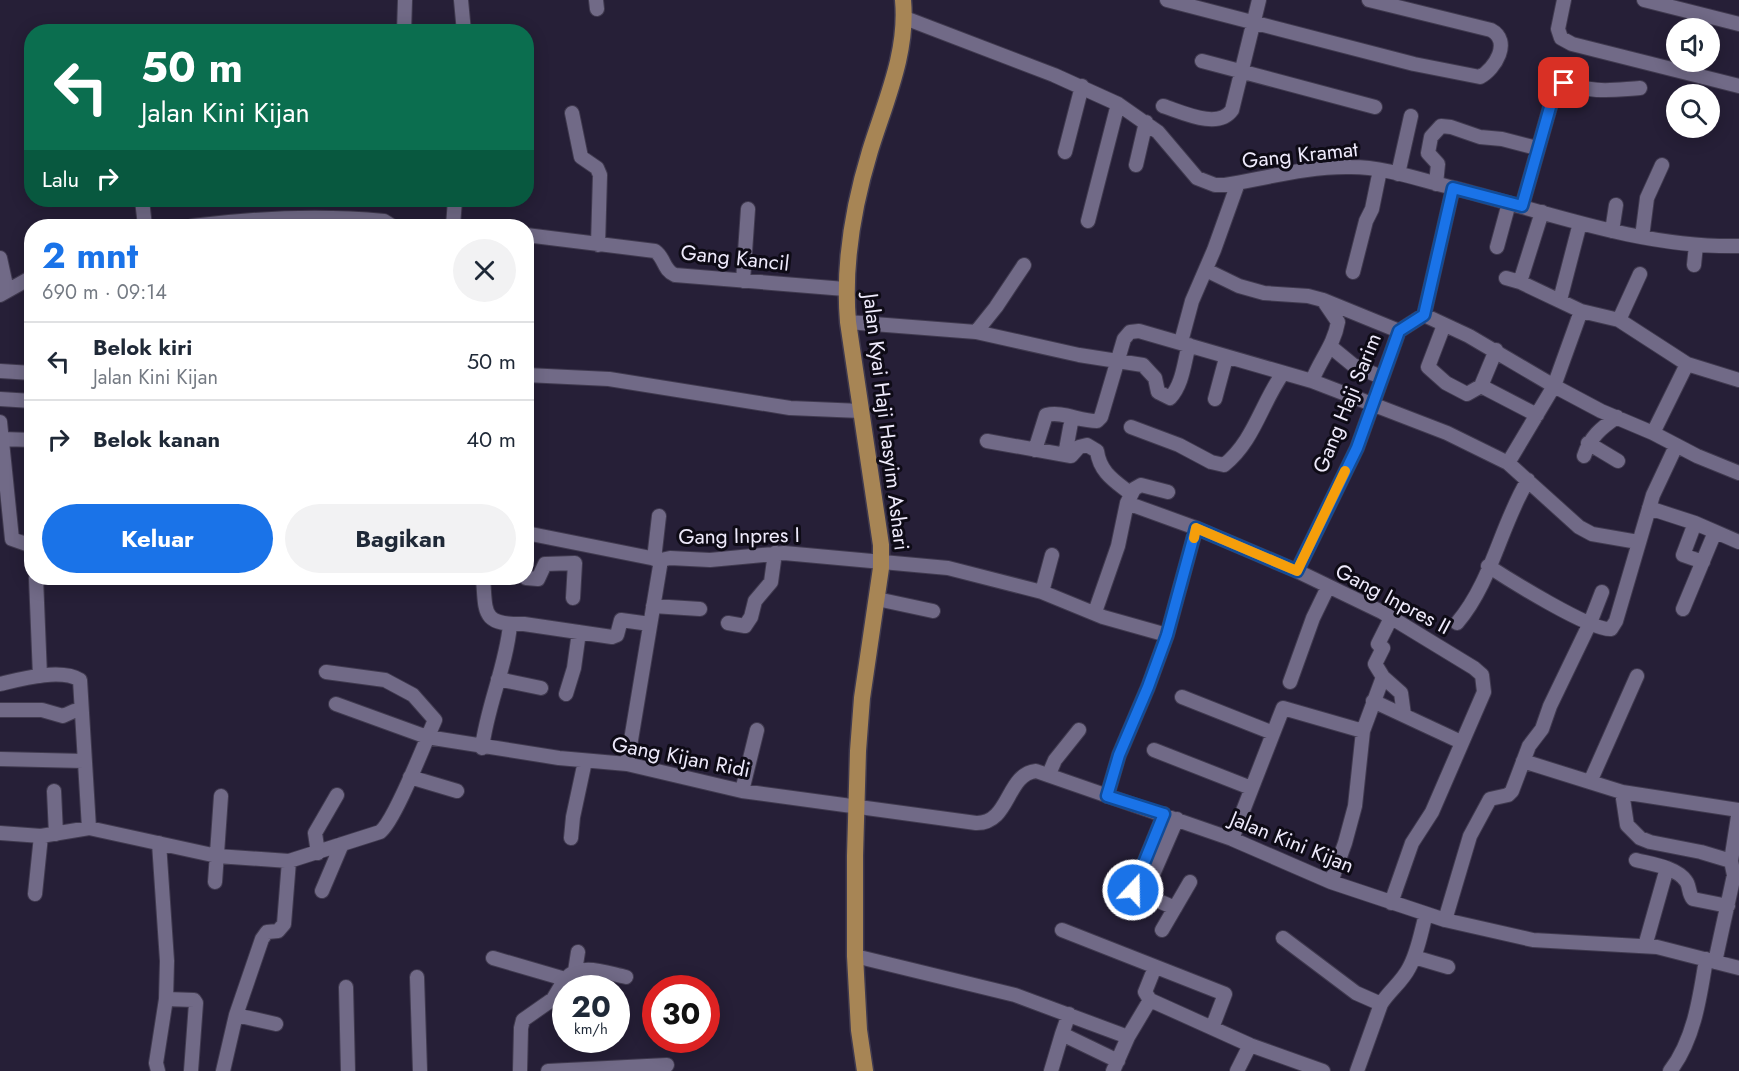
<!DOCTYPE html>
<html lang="id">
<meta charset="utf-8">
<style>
:root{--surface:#fff;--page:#f2f2f3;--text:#1f2937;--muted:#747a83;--line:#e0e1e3;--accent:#1a73e8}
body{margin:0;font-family:Jost,sans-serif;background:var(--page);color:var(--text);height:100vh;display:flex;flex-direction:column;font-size:22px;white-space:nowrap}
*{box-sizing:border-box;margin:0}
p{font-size:20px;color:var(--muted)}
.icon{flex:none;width:33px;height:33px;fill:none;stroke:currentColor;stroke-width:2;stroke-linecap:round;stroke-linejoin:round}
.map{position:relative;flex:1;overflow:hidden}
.sheet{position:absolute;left:24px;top:219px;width:510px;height:366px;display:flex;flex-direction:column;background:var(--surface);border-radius:24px;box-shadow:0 3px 15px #0003}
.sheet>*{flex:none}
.guide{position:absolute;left:24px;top:24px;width:510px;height:183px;border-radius:24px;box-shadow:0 3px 15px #0003;background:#0b6e4f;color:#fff;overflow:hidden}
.fabs{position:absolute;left:1666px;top:18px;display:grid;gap:12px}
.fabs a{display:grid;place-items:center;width:54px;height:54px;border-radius:50%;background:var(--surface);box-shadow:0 3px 15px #0003;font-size:30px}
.speed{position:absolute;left:552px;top:975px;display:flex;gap:12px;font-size:30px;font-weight:700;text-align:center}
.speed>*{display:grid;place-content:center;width:78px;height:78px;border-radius:50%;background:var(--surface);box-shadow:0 3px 15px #0003;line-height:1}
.speed small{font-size:15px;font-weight:400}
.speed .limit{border:9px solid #d22;background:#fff;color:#111}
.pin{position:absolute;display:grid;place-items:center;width:51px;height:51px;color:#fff;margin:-26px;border-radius:12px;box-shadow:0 3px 9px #0006}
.me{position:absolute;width:66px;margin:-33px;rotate:21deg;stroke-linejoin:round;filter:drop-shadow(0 0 4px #0008)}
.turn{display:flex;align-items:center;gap:21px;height:126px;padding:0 18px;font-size:27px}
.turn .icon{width:78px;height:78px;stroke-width:2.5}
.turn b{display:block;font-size:42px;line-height:51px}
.then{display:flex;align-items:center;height:57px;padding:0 18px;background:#0003;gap:12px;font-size:22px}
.round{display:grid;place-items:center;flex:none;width:63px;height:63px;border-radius:32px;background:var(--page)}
.summary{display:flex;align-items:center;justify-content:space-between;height:102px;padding:0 18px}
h1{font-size:36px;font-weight:700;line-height:45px;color:var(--accent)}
.action{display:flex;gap:12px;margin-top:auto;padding:12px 18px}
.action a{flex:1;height:69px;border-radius:36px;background:var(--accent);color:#fff;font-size:24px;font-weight:700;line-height:69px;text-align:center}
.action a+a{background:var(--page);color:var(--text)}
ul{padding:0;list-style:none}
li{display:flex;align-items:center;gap:18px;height:78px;padding:0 18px;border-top:2px solid var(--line)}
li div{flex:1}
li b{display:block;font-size:22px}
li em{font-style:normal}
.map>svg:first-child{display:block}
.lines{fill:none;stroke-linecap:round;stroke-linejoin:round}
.minor-casing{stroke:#403a4f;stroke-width:16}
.major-casing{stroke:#403a4f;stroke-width:19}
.minor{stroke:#716a87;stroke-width:14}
.major{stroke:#a78555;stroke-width:16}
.route-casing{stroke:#114b97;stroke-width:15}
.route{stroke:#1a73e8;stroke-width:10}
.slow{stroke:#f59e0b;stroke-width:10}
.labels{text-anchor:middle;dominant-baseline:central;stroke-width:6;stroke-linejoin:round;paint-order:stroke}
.street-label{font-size:21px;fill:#eeeafb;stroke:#0e0b16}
</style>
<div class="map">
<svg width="1739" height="1071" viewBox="0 0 1739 1071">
<rect width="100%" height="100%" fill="#261f37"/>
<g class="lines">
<!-- minor casing -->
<g class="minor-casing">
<path id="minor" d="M461 0 464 32
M596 0 597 9
M1167 0 1414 64 1480 77C1495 69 1512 41 1491 30L1369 0
M1564 0 1558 29 1561 38 1572 44 1739 86
M1644 0 1739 24
M905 18 1054 75 1118 104 1158 132 1197 178 1215 185H1225C1266 178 1310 166 1351 167 1386 167 1420 180 1454 188 1547 212 1641 248 1739 246
M404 32 405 0
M1202 61 1375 107
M1163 106C1182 112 1218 130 1232 110L1259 0
M572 113 581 157 597 168 600 175 598 245
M1065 152 1082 86
M1136 165 1146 122
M1398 174 1411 116
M1436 184 1438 164 1428 153 1431 137 1441 126 1451 127 1480 137 1502 139 1537 148
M142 200 145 226
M1522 206 1556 86C1565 80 1579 88 1590 89 1606 92 1623 89 1640 88
M1088 221 1118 104
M192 226C255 218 321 215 384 221L392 226
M453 226 455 200
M1612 231 1616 205
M526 235 655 251C665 258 663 270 675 275L845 289
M1642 237 1647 198 1662 165
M1497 247 1509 203
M0 258 7 290
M1694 265 1696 245
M1206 270 1239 286 1264 293 1308 296 1323 300 1399 331
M1353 272 1366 221 1372 209 1380 170
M1506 278 1520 282 1581 311 1619 320 1687 364 1739 380
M743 281 748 209
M1520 282 1542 212
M0 295 32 277
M1560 300 1580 223
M1424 315 1469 336 1554 386 1601 411 1653 433 1697 456 1739 473
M1619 320 1640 274
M848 322 976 332 1079 355 1143 365 1155 378 1158 392 1170 398C1183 384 1184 362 1189 345
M1444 325 1428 367 1446 383 1467 394 1481 386 1496 350
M976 332 996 307 1024 265
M1181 342 1192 301 1214 250 1238 183
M1331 347 1353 365 1381 377
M0 371 32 373
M526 375 609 379 790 408 861 411
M1312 381C1320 360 1334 345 1338 322L1323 300
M1481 386 1537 415
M0 399 32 401
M1215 399 1226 358
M0 422 12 539 32 546
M1131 427 1179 445 1211 462 1224 465C1254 441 1261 404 1283 373
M1653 433 1687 364
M2 439 32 440
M987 441 1071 456 1079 447 1087 445 1097 451C1100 473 1115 481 1131 494
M1588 443 1618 461
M1035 450 1046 415C1063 411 1079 421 1097 421L1101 417 1124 339 1130 332 1139 331 1312 381 1447 433 1508 463 1579 527 1592 534 1638 542
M1065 455 1072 417
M1584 456C1590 437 1601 428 1617 417
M1508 463 1554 386 1581 311
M1127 503 1196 528 1297 571 1382 612 1474 668 1482 675 1484 692 1432 812 1412 843 1391 903
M1649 508 1695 523 1739 542
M1695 523 1683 555 1703 562
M526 533 661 560 670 558 710 560 784 553 948 568 1042 592 1103 617 1167 635
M654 559 659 516
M1488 566C1508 579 1591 631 1611 629L1616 621 1653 495 1676 446
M1297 571 1357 448 1399 331 1424 315 1453 188
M36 578 40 676
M483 578C486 613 481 625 524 624L612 637 617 635 621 620 650 624
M526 578 538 579 545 564 575 563 573 598
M1042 592 1052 555
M877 599 933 611
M653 606 700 609
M1683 609 1715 532
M1095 612 1118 546 1127 503 1134 489 1141 485 1168 492
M1391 618 1378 644 1383 648 1375 664 1383 677 1401 693 1404 715
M728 623 745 626 751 617 755 601 771 582 775 553
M1457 623C1492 582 1501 524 1528 480
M498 679 541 688
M1290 682 1313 618 1328 587
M0 684C21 679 61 668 80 680L89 828
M566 694 574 668 579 632
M1182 697 1273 733
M1373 701 1461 742
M336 704 427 737 559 758 627 764 742 791 976 823C1010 824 1006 774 1036 771L1232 839 1331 882 1445 920 1533 940 1657 947 1739 968
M0 710H42L63 716 74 711
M482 748C487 706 506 667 510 625
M1154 750 1251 788
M0 759 84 761
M1523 761 1622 792 1739 810
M627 764 661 560
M1049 774 1055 760 1079 730
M410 777 457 791
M1590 782 1637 676
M54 791 56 834
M742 791 757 730
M1622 792 1627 825 1640 838 1650 842 1701 852 1731 861
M1107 796 1119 755 1148 687 1167 635 1196 528
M1164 814 1133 890 1175 908
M0 833 41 836 89 828 217 856 289 861 380 832C395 821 425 742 435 720L413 695 385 680 326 672
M571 838 573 817 585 761
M1232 839 1283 708 1363 731
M318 853 315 833 337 795
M1636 860C1651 864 1676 867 1686 881 1690 886 1688 893 1693 899L1728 906
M215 882 221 796
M1331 882 1345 843 1355 806 1363 731 1383 677
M322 891 342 844
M35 894 41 836
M1144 895 1177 819
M1445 920 1470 836 1490 799 1508 795 1512 791 1529 746 1542 729 1550 706 1590 623 1602 592
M1062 930 1225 994 1212 1028
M1162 930 1190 882
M1283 938 1356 993 1381 1004
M1645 946 1667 868
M855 956 1015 995 1128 1037 1150 1000 1250 1045 1323 1071
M1414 957 1448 967
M493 958 565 979C581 962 606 973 626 977
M1715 962 1734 875 1731 861 1739 810
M575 971 578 952
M417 977 420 1071
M346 987 348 1071
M166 999 194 1000 196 1003 191 1071
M1150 1000 1145 992 1155 967
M1069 1014 1062 1034 1118 1061
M236 1015 276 1024
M158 1071 156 1063 166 999 167 961 159 843
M223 1071 236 1015 262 939 267 932 278 931 284 924 289 861
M520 1071 521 1028 523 1020 553 999 565 979
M548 1071 667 1065
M1051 1071 1062 1034
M1113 1071 1128 1037
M1237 1071 1250 1045
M1357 1071 1381 1004C1389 991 1402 982 1409 968 1418 952 1421 932 1426 914
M1670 1071C1694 1040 1700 997 1706 959"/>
</g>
<!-- major casing -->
<g class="major-casing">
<path id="major" d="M865 1071 859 1030 855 956V856L858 751 862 698 881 568V545L848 322C843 264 853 207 870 151 885 102 908 53 903 0"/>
</g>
<!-- minor -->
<use href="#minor" class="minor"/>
<!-- major -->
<use href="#major" class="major"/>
</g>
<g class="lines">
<!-- route casing -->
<g class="route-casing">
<path id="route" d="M1133 890 1164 814 1107 796 1119 755 1148 687 1167 635 1196 528 1297 571 1357 448 1399 331 1424 315 1453 188 1522 206 1556 86 1564 83"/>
</g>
<!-- route -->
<use href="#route" class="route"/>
<!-- slow -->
<path class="slow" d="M1194 538 1196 528 1297 571 1345 471"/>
</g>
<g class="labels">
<!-- street labels -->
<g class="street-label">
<text transform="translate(1300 155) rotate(-6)">Gang Kramat</text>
<text transform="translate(735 258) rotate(6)">Gang Kancil</text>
<text transform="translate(1347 403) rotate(-68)">Gang Haji Sarim</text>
<text transform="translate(886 422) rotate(83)">Jalan Kyai Haji Hasyim Ashari</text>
<text transform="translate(739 536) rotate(-1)">Gang Inpres I</text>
<text transform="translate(1393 599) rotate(28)">Gang Inpres II</text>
<text transform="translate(681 757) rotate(11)">Gang Kijan Ridi</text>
<text transform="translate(1292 842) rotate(22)">Jalan Kini Kijan</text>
</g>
</g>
</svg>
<div class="fabs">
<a><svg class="icon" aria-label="sound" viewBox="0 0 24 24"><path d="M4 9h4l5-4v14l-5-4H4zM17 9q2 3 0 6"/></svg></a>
<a><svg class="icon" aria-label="search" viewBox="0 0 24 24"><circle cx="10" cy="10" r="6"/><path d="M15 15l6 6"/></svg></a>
</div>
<div class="speed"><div>20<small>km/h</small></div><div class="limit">30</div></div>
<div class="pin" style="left:1564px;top:83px;background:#d93025"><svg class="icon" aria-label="arrive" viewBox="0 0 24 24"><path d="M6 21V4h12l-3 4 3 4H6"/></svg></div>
<svg class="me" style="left:1133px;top:890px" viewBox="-20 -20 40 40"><circle r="17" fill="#1a73e8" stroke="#fff" stroke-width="3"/><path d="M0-11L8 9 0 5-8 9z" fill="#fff"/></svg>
<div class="guide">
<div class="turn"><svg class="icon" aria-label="left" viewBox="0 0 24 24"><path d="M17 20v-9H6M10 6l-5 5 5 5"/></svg><div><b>50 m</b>Jalan Kini Kijan</div></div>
<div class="then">Lalu<svg class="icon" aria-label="right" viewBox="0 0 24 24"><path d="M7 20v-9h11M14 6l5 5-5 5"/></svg></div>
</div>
<section class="sheet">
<div class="summary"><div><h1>2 mnt</h1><p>690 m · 09:14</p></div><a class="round"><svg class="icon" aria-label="close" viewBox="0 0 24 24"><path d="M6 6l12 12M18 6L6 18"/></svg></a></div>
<ul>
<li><svg class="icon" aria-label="left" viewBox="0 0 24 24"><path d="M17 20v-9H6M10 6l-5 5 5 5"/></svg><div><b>Belok kiri</b><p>Jalan Kini Kijan</p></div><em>50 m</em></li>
<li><svg class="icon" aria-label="right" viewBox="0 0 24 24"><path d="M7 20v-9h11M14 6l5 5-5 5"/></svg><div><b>Belok kanan</b></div><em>40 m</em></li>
</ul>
<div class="action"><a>Keluar</a><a>Bagikan</a></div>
</section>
</div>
